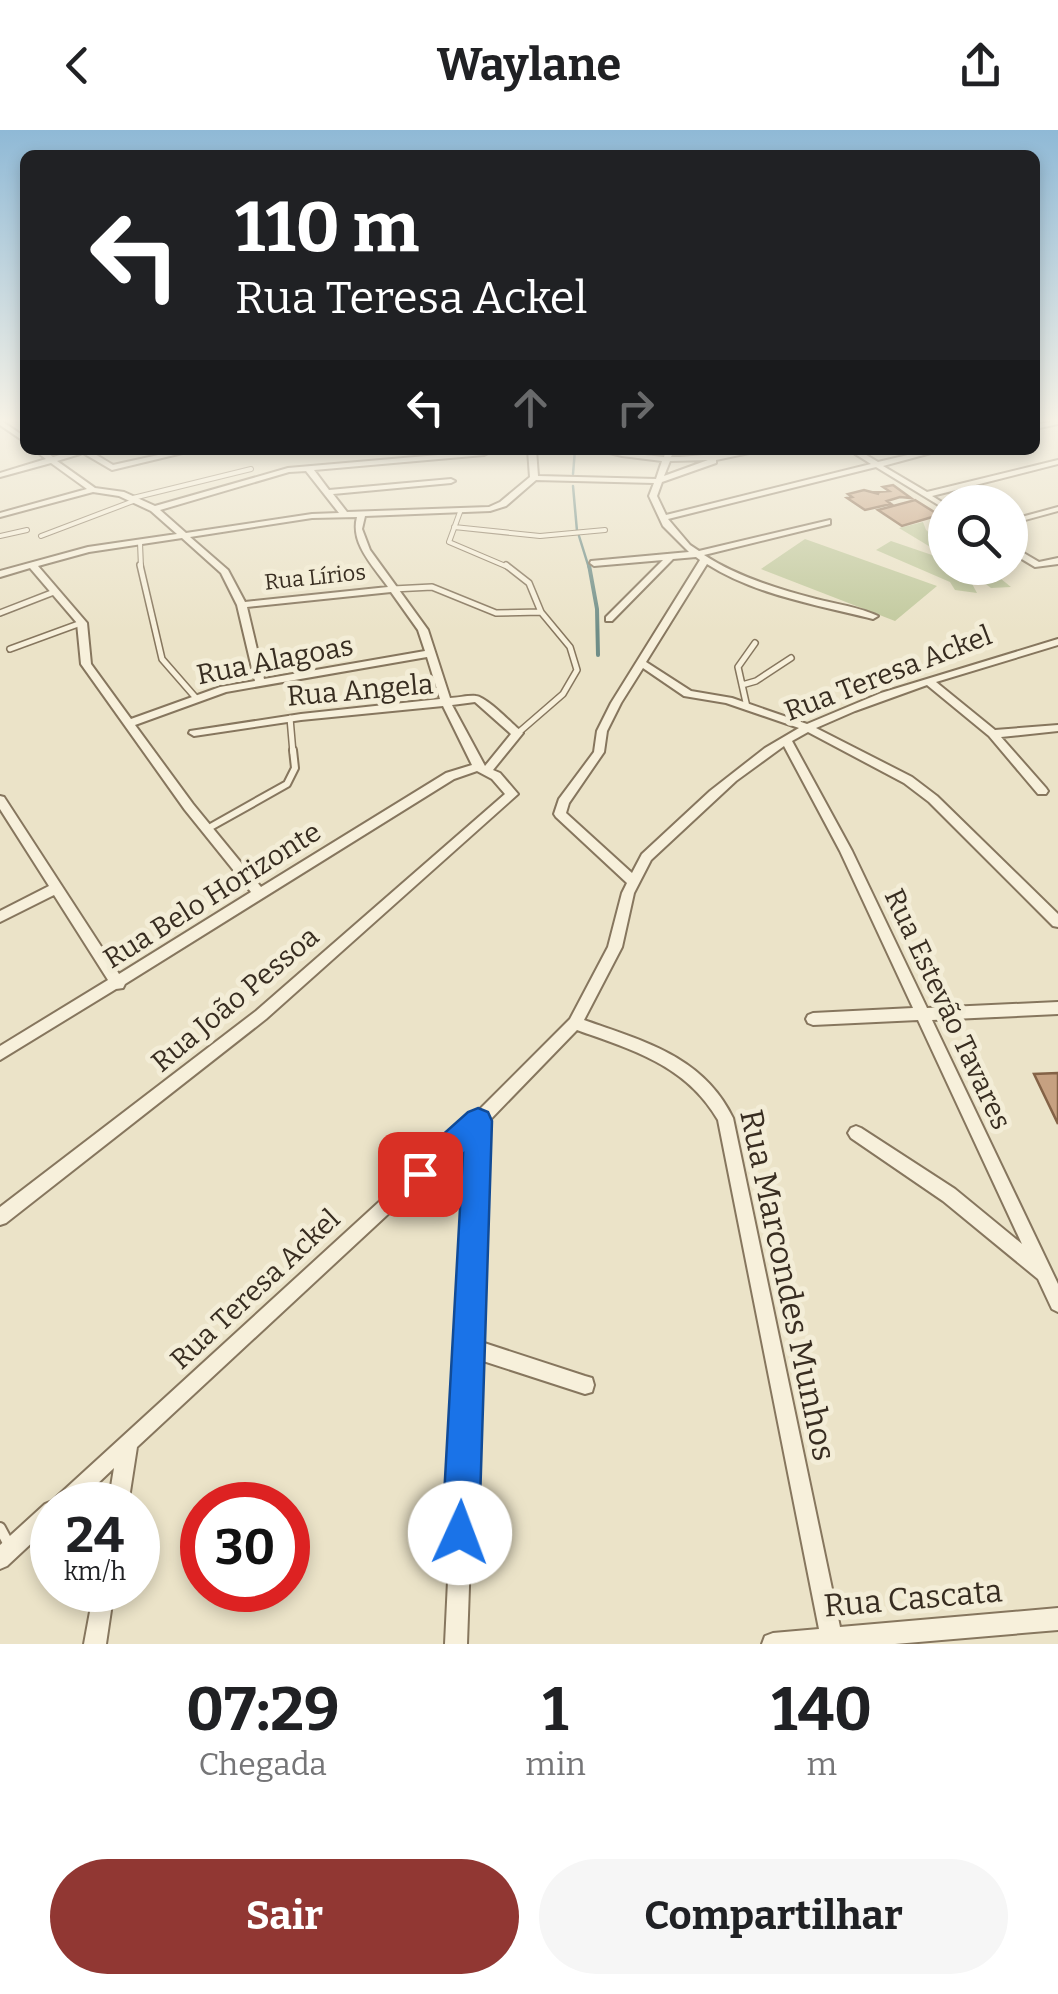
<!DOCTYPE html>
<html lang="pt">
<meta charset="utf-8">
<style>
:root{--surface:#fff;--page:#f6f6f6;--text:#202124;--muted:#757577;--accent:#913733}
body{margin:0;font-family:Bitter,serif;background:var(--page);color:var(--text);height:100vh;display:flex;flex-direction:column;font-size:38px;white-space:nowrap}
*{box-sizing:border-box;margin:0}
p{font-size:32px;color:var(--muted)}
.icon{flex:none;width:55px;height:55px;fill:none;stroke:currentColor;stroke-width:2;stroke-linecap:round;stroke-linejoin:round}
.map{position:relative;height:1514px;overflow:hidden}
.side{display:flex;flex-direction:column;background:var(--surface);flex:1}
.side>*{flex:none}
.guide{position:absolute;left:20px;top:20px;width:1020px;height:305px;border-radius:15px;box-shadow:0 5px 15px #0003;background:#202124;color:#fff;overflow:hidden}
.tools{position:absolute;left:928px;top:355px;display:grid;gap:20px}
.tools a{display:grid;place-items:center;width:100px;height:100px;border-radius:50%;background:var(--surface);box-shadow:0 5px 15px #0003;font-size:50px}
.speed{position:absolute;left:30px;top:1352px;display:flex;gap:20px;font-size:50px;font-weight:700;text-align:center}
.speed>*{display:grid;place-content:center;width:130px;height:130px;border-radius:50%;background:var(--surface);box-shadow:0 5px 15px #0003;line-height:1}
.speed small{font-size:25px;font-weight:400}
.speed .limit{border:15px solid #d22;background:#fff;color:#111}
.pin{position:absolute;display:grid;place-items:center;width:85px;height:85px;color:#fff;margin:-42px;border-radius:20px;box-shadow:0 5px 15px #0006}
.me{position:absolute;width:110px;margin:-55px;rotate:2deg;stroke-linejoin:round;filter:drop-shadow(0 0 8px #0008)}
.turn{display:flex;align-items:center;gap:35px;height:210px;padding:0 50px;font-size:45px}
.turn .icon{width:130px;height:130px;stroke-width:2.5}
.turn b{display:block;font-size:70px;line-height:85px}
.lanes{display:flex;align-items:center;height:95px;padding:0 50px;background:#0003;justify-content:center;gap:50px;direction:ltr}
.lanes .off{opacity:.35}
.eta{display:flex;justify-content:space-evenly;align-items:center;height:170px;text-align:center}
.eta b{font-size:60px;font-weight:700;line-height:70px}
.primary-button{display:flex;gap:20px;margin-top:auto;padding:20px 50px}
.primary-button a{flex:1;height:115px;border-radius:60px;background:var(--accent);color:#fff;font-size:40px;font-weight:700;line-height:115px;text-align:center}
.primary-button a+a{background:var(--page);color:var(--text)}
header{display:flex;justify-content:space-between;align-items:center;height:130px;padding:0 50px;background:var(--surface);font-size:45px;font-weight:700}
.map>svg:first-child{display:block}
.green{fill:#c1c99d}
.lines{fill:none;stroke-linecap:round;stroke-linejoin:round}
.stream-far1{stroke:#708e88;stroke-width:2.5}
.stream{stroke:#708e88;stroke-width:4}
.building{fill:#c6a181;stroke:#836246;stroke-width:2.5}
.service-far3-casing{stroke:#86765e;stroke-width:6}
.service-far2-casing{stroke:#86765e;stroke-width:8}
.service-far1-casing{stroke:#86765e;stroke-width:10}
.service-casing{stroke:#86765e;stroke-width:14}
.minor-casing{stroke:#86765e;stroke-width:4}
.service-far3{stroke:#f7f0db;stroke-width:4}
.service-far2{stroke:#f7f0db;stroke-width:5}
.service-far1{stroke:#f7f0db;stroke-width:6}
.service{stroke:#f7f0db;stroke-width:10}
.minor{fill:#f7f0db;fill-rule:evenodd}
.route{fill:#1a73e8;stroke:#114b97;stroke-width:2.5}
.labels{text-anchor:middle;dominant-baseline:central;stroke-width:10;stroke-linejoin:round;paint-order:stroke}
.far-street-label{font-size:22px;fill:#382d21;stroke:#f3edd7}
.street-label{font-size:28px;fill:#382d21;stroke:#f3edd7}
.near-street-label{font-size:32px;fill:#382d21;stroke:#f3edd7}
</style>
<header><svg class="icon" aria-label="back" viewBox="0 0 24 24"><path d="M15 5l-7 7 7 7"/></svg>Waylane<svg class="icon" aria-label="share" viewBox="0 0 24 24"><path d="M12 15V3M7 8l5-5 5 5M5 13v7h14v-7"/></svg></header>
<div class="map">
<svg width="1058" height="1514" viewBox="0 0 1058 1514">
<rect width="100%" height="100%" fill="#ebe3c8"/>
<!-- green -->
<path class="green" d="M923 392 926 400 945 415V438H994L990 440 1011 457 991 458 974 445 970 450 977 463 955 460 950 452 876 420 891 411 935 426 937 421 899 398Z
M805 409 937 456 895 491 761 439Z"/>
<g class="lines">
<!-- stream-far1 -->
<path class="stream-far1" d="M573 344 575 320
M573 356 577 401
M579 406 589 438"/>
<!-- stream -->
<path class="stream" d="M589 435 597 479 598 525"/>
</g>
<!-- building -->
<path class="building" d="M893 355 911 368 900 367 887 371 891 374 865 380 847 368 852 367 848 364 864 360 879 364 876 362 889 361 883 357Z
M915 370 939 385 902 396 878 380Z
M1058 943V994L1034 944Z"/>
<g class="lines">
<!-- service-far3 casing -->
<g class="service-far3-casing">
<path id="service-far3" d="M133 368 251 339
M460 382 449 412 510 438
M454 397 540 406 605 400
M0 406 27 400
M41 406 136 370
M140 412 141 438"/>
</g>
<!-- service-far2 casing -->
<g class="service-far2-casing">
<path id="service-far2" d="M140 435 162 529 196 568
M506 435 529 453 541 482
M393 459 432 457 496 483 541 482 570 517 577 540 563 564 518 603
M0 483 54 462
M10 519 81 493
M742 555 756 551 791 528
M747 577 738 537 755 513
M290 588 293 623"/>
</g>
<!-- service-far1 casing -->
<g class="service-far1-casing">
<path id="service-far1" d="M207 699 287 654 295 638 293 620"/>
</g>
<!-- service casing -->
<g class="service-casing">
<path id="service" d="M0 1398 8 1413"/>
</g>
<!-- minor casing -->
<g class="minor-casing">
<path id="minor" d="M0 290 25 307V312L0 295Z
M1058 290V294L1035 299V295Z
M34 320H43L53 327C88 317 83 317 113 335L181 320H195L112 340 83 323 57 331 95 358 124 362 155 376 288 338 484 321 488 323 484 325 314 340 329 360 451 349 455 351 451 353 333 364 347 382 489 377 500 372 530 347 528 320H536L538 346 656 349 662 331 622 326 597 320 664 327 666 320H674L671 327H680L763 320 716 330V333L662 352 657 366 666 385 871 334 849 320H858L878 332 929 320H942L883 336 927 362 1058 330V334L932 366 945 374V379L876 337 668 389 690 415 699 421 830 390V394L704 425C736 446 777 459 816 469 836 474 859 477 878 486L873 489C817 475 756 465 707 434L646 532 691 561 732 568 807 594 881 563 1058 509V515L936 552 995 600 1058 595V601L1001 607 1046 658 1048 661 1046 664H1038L989 606 927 555 855 581 816 598 912 647 937 666 1058 784V797L1053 796 929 672 904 653 808 602 792 611 852 721 927 878 1058 872V884L932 890 1058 1154V1182L1052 1179 1038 1149 943 1071 851 1008 848 1003 851 998 856 996 861 998 955 1059 1022 1114 918 890 813 895 808 893 806 889 808 885 813 883 913 878 840 721 784 616 736 651 651 730 634 763 622 817 584 890C643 911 703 926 733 988L840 1497 1058 1478V1500L895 1514H762L765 1506 773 1503 819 1499 718 990C686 935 633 920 577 900L486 994 478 1211 585 1246 592 1248 594 1255 592 1262 585 1264 477 1229 467 1514H445L469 1009 137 1317 128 1375H108L114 1338 75 1375H52V1394L7 1436 0 1439V1415L45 1374 52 1371 473 986 570 889 608 817 622 763 627 753 556 687 554 684 559 669 594 622 597 601 611 573 700 430 696 427 673 429 612 491H606V487L663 430 594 436 590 433 591 431 689 422 663 396 649 366 654 353 536 350 506 376 490 381 365 386 362 399 370 420 428 500 450 568C458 568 469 565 476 566 487 567 513 595 523 603L493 640 500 643 518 664 266 889 6 1093 0 1095V1077L256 881 505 664 492 649 477 641 454 649 125 854 123 858 116 859 0 930V916L108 850 54 765 0 792V781L49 756 0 679V666L4 667 119 844 251 762 185 680 81 534 77 493 30 438 0 447V441L88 417 177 404 151 381 119 366 93 362 0 387V383L87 359 51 333 0 347V343L46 329ZM708 330 664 346 670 331ZM306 341 339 383 312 384 186 403 160 380 289 342ZM357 387C350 413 373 436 388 457L245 472 228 440 190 407 312 388ZM182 408 221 443 237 475 255 551 220 557 131 589 91 534 87 493 38 436 89 422ZM391 462 418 500 425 521 264 549 247 477ZM427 527 440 569 301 584 190 601 189 603 194 606 301 590 443 576 472 635 446 643 261 757 193 674 135 595 226 562ZM643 538 684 566 726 573 799 598 765 618 710 661 642 724 632 743 566 683 569 673 604 622 607 601 621 573ZM475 572 511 604 485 636 452 575Z
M1058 377V381L1010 394V390Z
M1010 415 1039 432 1058 428V434L1035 437 1010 422Z
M94 1460H114L106 1514H84Z"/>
</g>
<!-- service-far3 -->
<use href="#service-far3" class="service-far3"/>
<!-- service-far2 -->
<use href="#service-far2" class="service-far2"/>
<!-- service-far1 -->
<use href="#service-far1" class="service-far1"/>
<!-- service -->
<use href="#service" class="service"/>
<!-- minor -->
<use href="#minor" class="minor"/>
</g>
<!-- sky -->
<linearGradient id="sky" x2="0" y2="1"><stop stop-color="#8fb9d6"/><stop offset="0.58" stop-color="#f6f2e6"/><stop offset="1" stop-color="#f6f2e6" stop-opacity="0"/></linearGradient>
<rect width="1058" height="501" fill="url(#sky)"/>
<!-- route -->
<path class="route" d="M478 978 488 982 492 991 479 1403 474 1416 460 1421 447 1416 442 1403 463 1024 431 1054 420 1058 410 1054 406 1044 410 1034 468 982Z"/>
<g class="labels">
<!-- far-street labels -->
<g class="far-street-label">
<text transform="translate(315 447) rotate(-6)">Rua Lírios</text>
</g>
<!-- street labels -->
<g class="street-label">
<text transform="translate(275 530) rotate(-11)">Rua Alagoas</text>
<text transform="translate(888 543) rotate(-21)">Rua Teresa Ackel</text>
<text transform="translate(360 560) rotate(-5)">Rua Angela</text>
<text transform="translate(212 765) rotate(-32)">Rua Belo Horizonte</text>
<text transform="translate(235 869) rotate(-40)">Rua João Pessoa</text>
<text transform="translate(948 879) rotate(65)">Rua Estevão Tavares</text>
<text transform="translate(255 1159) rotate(-43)">Rua Teresa Ackel</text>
</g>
<!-- near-street labels -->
<g class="near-street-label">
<text transform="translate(788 1155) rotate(78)">Rua Marcondes Munhos</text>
<text transform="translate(913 1468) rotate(-5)">Rua Cascata</text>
</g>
</g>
</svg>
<div class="tools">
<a><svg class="icon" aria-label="search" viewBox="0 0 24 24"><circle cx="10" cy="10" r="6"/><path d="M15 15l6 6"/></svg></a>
</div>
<div class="speed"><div>24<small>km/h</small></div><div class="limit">30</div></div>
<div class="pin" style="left:420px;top:1044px;background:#d93025"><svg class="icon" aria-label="arrive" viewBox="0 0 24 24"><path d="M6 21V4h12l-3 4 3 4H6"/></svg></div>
<svg class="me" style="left:460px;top:1403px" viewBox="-20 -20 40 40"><circle r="19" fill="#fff"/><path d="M0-13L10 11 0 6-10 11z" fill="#1a73e8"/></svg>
<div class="guide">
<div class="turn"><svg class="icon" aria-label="left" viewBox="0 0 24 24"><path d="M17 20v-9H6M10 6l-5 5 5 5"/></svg><div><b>110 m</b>Rua Teresa Ackel</div></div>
<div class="lanes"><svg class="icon" aria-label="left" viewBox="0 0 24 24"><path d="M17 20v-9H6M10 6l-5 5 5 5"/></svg><svg class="icon off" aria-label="ahead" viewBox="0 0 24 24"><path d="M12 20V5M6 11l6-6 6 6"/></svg><svg class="icon off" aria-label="right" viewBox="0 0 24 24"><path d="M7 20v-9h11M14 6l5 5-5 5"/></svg></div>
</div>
</div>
<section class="side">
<div class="eta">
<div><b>07:29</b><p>Chegada</p></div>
<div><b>1</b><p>min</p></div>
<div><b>140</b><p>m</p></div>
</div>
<div class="primary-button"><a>Sair</a><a>Compartilhar</a></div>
</section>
